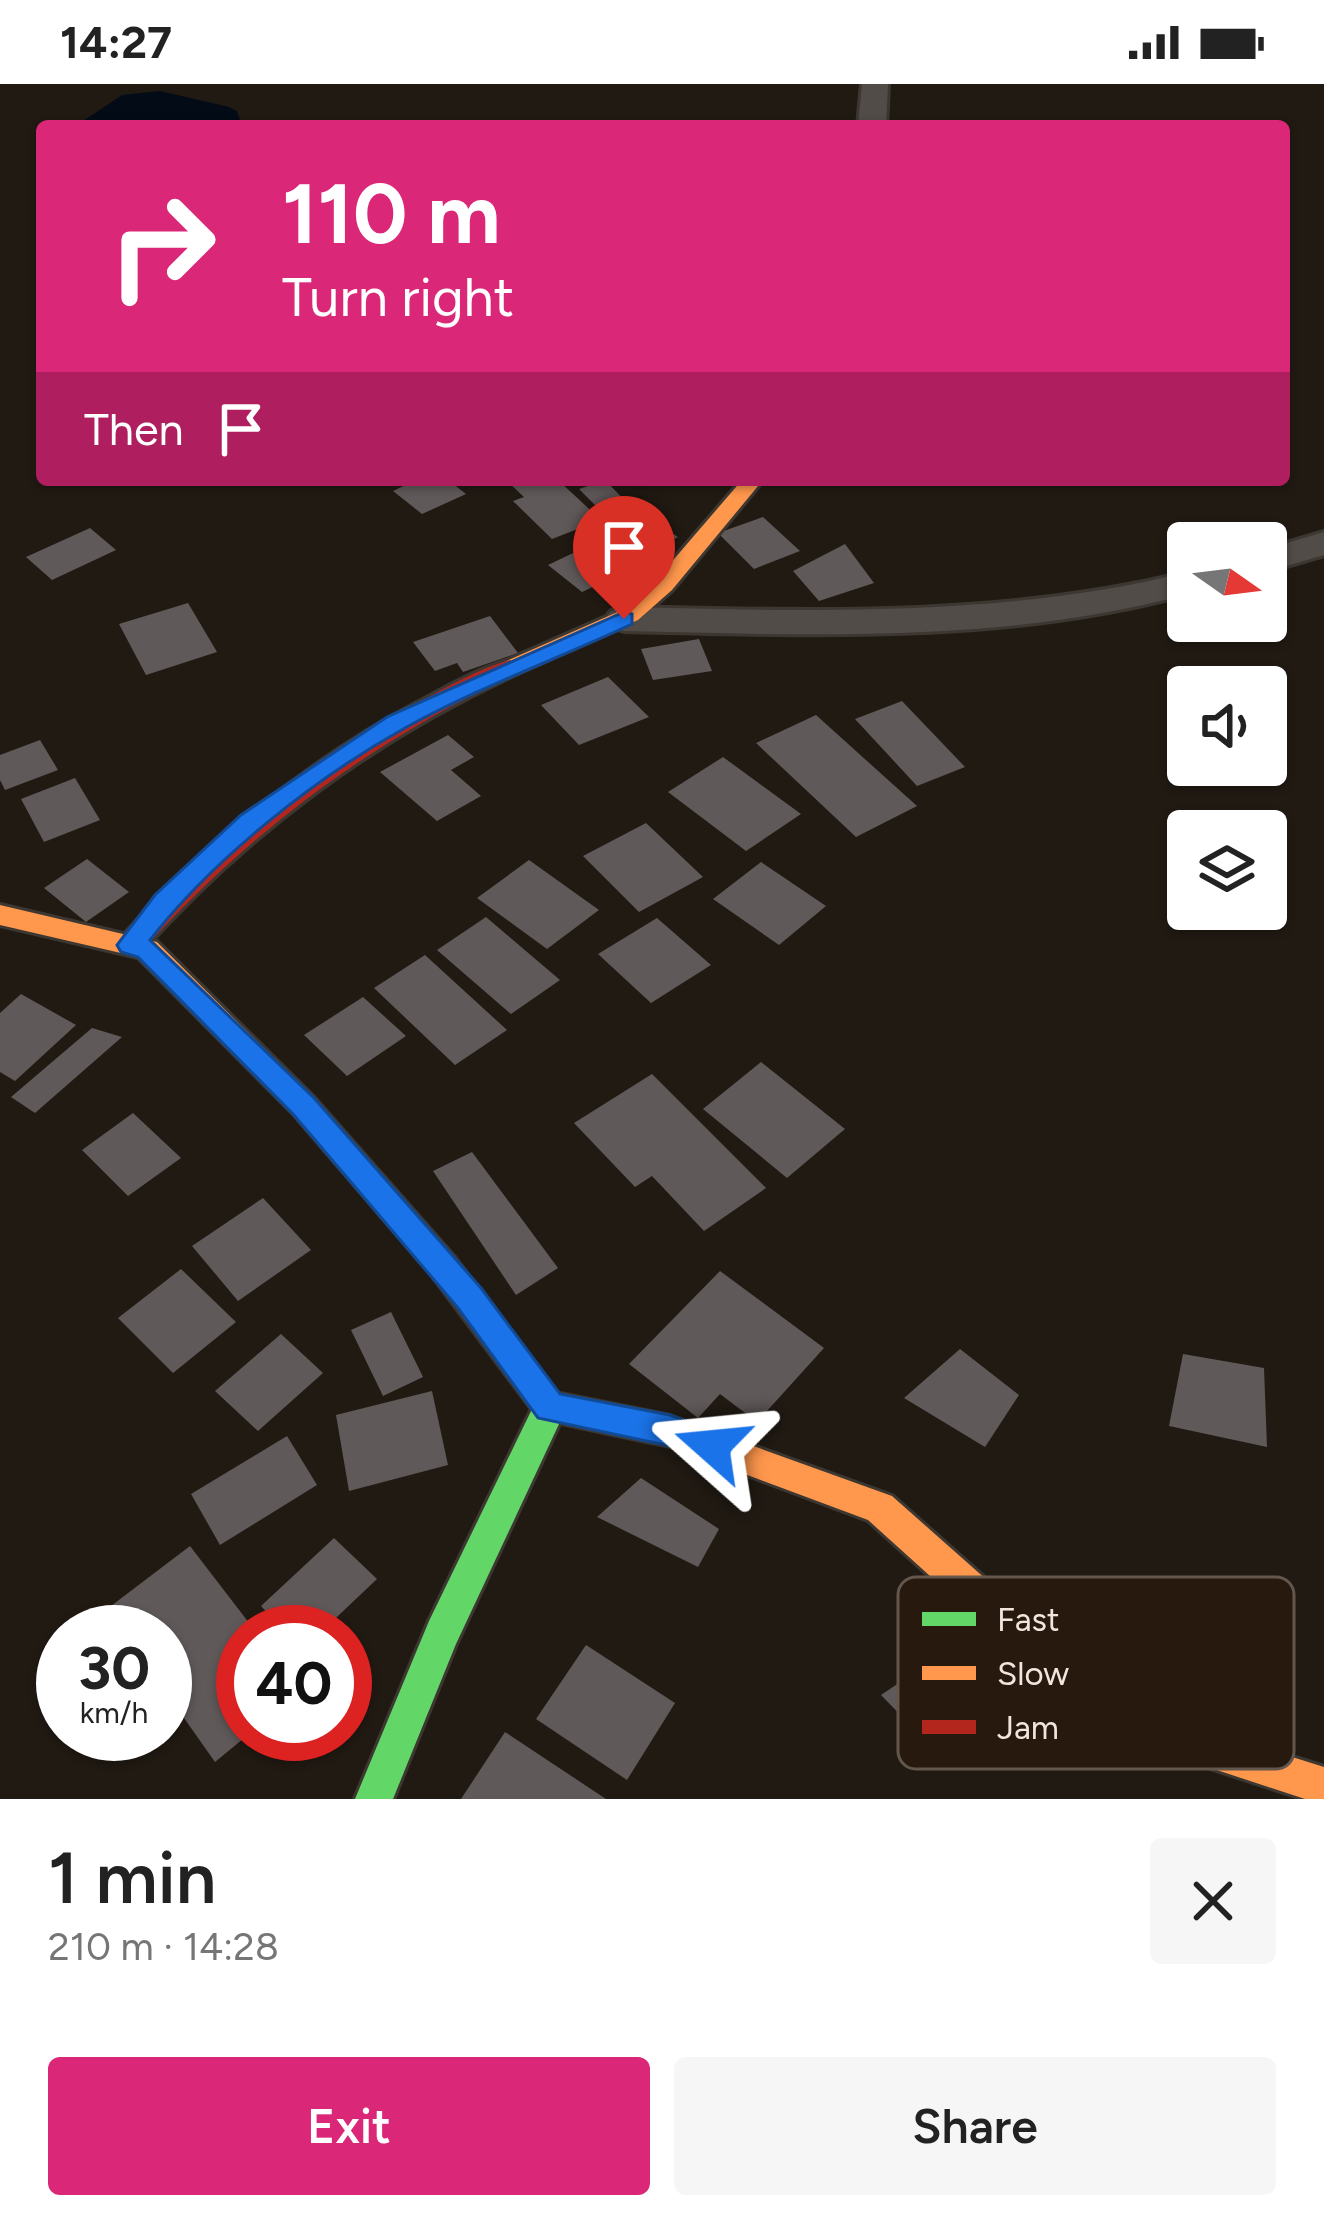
<!DOCTYPE html>
<meta charset="utf-8">
<style>
:root{--surface:#fff;--page:#f6f6f6;--text:#222;--muted:#767676;--accent:#db2777}
body{margin:0;font-family:Figtree,sans-serif;background:var(--page);color:var(--text);height:100vh;display:flex;flex-direction:column;font-size:45px;white-space:nowrap}
*{box-sizing:border-box;margin:0}
p{font-size:39px;color:var(--muted)}
.icon{flex:none;width:66px;height:66px;fill:none;stroke:currentColor;stroke-width:2;stroke-linecap:round;stroke-linejoin:round}
.map{position:relative;height:1715px;overflow:hidden}
.drawer{display:flex;flex-direction:column;background:var(--surface);flex:1}
.drawer>*{flex:none}
.hud{position:absolute;left:36px;top:36px;width:1254px;height:366px;border-radius:12px;box-shadow:0 3px 9px #0004;background:#db2777;color:#fff;overflow:hidden}
.needle{width:78px;rotate:104deg}
.tools{position:absolute;left:1167px;top:438px;display:grid;gap:24px}
.tools a{display:grid;place-items:center;width:120px;height:120px;border-radius:12px;background:var(--surface);box-shadow:0 3px 9px #0004;font-size:60px}
.speed{position:absolute;left:36px;top:1521px;display:flex;gap:24px;font-size:60px;font-weight:700;text-align:center}
.speed>*{display:grid;place-content:center;width:156px;height:156px;border-radius:50%;background:var(--surface);box-shadow:0 3px 9px #0004;line-height:1}
.speed small{font-size:30px;font-weight:400}
.speed .limit{border:18px solid #d22;background:#fff;color:#111}
.pin{position:absolute;display:grid;place-items:center;width:102px;height:102px;color:#fff;margin:-123px -51px;border-radius:50% 50% 50% 0;rotate:-45deg;box-shadow:0 0 12px #0007}
.pin .icon{rotate:45deg}
.me{position:absolute;width:132px;margin:-66px;rotate:288deg;stroke-linejoin:round;filter:drop-shadow(0 0 9px #0008)}
.turn{display:flex;align-items:center;gap:42px;height:252px;padding:0 48px;font-size:54px}
.turn .icon{width:156px;height:156px;stroke-width:2.5}
.turn b{display:block;font-size:84px;line-height:102px}
.then{display:flex;align-items:center;height:114px;padding:0 48px;background:#0003;gap:24px;font-size:45px}
.round{display:grid;place-items:center;flex:none;width:126px;height:126px;border-radius:12px;background:var(--page)}
.headline{display:flex;align-items:center;justify-content:space-between;height:204px;padding:0 48px}
h1{font-size:72px;font-weight:600;line-height:90px}
.primary-button{display:flex;gap:24px;margin-top:auto;padding:24px 48px}
.primary-button a{flex:1;height:138px;border-radius:12px;background:var(--accent);color:#fff;font-size:48px;font-weight:600;line-height:138px;text-align:center}
.primary-button a+a{background:var(--page);color:var(--text)}
.status{display:flex;justify-content:space-between;align-items:center;height:84px;padding:0 60px;background:var(--surface);direction:ltr}
.status svg{height:33px;fill:currentColor}
.map>svg:first-child{display:block}
.water{fill:#030b16}
.building{fill:#605959}
.lines{fill:none;stroke-linecap:round;stroke-linejoin:round}
.street-casing{stroke:#3c3731;stroke-width:6}
.fast-casing{stroke:#3c3731;stroke-width:6}
.slow-casing{stroke:#3c3731;stroke-width:6}
.jam-casing{stroke:#3c3731;stroke-width:6}
.street{fill:#514c47;fill-rule:evenodd}
.fast{fill:#63d668;fill-rule:evenodd}
.slow{fill:#ff974d;fill-rule:evenodd}
.jam{fill:#b3261e;fill-rule:evenodd}
.route{fill:#1a73e8;stroke:#114b97;stroke-width:3}
.key{fill:#27190d;stroke:#63564c;stroke-width:3}
.key-label{font-size:33px;fill:#f0e6de}
</style>
<div class="status"><b>14:27</b><svg viewBox="0 0 49 12"><path d="M0 12V9h3v3zM5 12V6h3v6zM10 12V3h3v9zM15 12V0h3v12zM26 1h20v11H26zM47 4h2v5h-2z"/></svg></div>
<div class="map">
<svg width="1324" height="1715" viewBox="0 0 1324 1715">
<rect width="100%" height="100%" fill="#211a13"/>
<!-- water -->
<path class="water" d="M160 7 229 23 237 27 242 42H90L83 37 122 11Z"/>
<!-- building -->
<path class="building" d="M416 396H448L466 410 422 430 393 407Z
M506 396H558L601 436 552 455 513 417 524 413Z
M605 396 630 422 605 431 579 405Z
M630 422 678 453 652 467 634 455 618 463 592 444Z
M763 433 800 467 754 485 718 449Z
M90 444 116 466 52 496 26 473Z
M592 460 627 487 582 508 548 481Z
M845 460 874 499 819 517 793 487Z
M188 519 217 568 146 591 119 540Z
M490 532 518 569 463 588 457 579 435 587 413 558Z
M699 555 712 587 653 596 641 565Z
M608 593 649 633 579 661 541 621Z
M902 617 965 683 917 702 855 635Z
M816 631 917 722 856 753 756 659Z
M448 651 474 673 451 686 481 712 437 737 380 688Z
M40 656 58 686 5 706 0 696V671Z
M723 673 801 730 746 767 668 708Z
M75 694 100 736 44 758 21 715Z
M646 739 703 793 639 828 583 772Z
M87 775 129 808 86 838 44 804Z
M529 776 599 826 547 865 477 814Z
M761 778 826 822 779 861 713 815Z
M486 833 560 896 511 930 437 866Z
M657 834 711 881 651 919 598 870Z
M425 871 507 946 455 981 374 904Z
M21 910 76 941 15 997 0 988V929Z
M363 913 406 952 347 992 304 951Z
M92 944 122 953 35 1029 11 1013Z
M761 978 845 1045 787 1094 703 1025Z
M652 990 766 1104 704 1147 652 1092 635 1103 574 1039Z
M133 1029 181 1074 128 1112 82 1066Z
M472 1068 558 1184 516 1211 433 1087Z
M263 1114 311 1166 238 1217 192 1162Z
M181 1185 236 1238 173 1289 118 1234Z
M720 1187 824 1264 757 1338 720 1310 698 1334 629 1280Z
M391 1228 423 1293 383 1312 351 1246Z
M281 1250 323 1289 258 1347 215 1307Z
M960 1265 1019 1311 985 1363 904 1314Z
M1183 1270 1264 1284 1267 1363 1169 1342Z
M432 1307 448 1381 349 1407 336 1331Z
M287 1352 317 1401 220 1461 191 1410Z
M641 1394 719 1445 698 1483 597 1433Z
M334 1454 377 1495 321 1548H285L261 1522Z
M190 1462 256 1548H243V1650H249L215 1678 165 1607V1548H123L107 1525Z
M586 1561 675 1619 627 1696 536 1635Z
M930 1578 981 1641 947 1679 881 1611Z
M505 1648 606 1715H461Z"/>
<g class="lines">
<!-- street casing -->
<g class="street-casing">
<path id="street" d="M862 0H888L886 42H858Z
M1324 448V471L1266 488V465Z
M1188 488V510C1003 560 813 551 624 547L611 543 605 535 611 527 624 523C814 527 1003 534 1188 488Z"/>
</g>
<!-- fast casing -->
<g class="fast-casing">
<path id="fast" d="M443 1169 454 1173 567 1323 456 1560 393 1715H355L429 1537 532 1325 432 1191 427 1182 432 1173Z"/>
</g>
<!-- slow casing -->
<g class="slow-casing">
<path id="slow" d="M742 396H763L672 506 638 536 518 589H502L498 584 502 579 622 526 656 496Z
M0 821 157 858 314 1014 454 1173 459 1182 454 1191 443 1195 432 1191 294 1030 138 873 0 841Z
M550 1308 670 1332 892 1412 1128 1621 1324 1683V1715H1305L1104 1649 868 1436 670 1362 538 1334 533 1323 538 1312Z"/>
</g>
<!-- jam casing -->
<g class="jam-casing">
<path id="jam" d="M510 576 522 584 518 589C371 657 249 748 141 868H121L117 861 121 854C208 760 304 678 417 619 447 603 478 585 510 576Z"/>
</g>
<!-- street -->
<use href="#street" class="street"/>
<!-- fast -->
<use href="#fast" class="fast"/>
<!-- slow -->
<use href="#slow" class="slow"/>
<!-- jam -->
<use href="#jam" class="jam"/>
</g>
<!-- route -->
<path class="route" d="M624 528 632 530V540C557 575 477 604 405 644 315 694 213 775 150 856L314 1014 481 1204 560 1310 670 1331 724 1351 729 1362 724 1373 712 1378 670 1362 538 1334 458 1224 293 1030 138 873 121 868 117 861 155 811 241 731 387 633Z"/>
<!-- legend -->
<rect x="898" y="1493" width="396" height="192" rx="18" class="key"/>
<rect x="922" y="1528" width="54" height="14" fill="#63d668"/>
<rect x="922" y="1582" width="54" height="14" fill="#ff974d"/>
<rect x="922" y="1636" width="54" height="14" fill="#b3261e"/>
<g class="key-label">
<text x="997" y="1547">Fast</text>
<text x="997" y="1601">Slow</text>
<text x="997" y="1655">Jam</text>
</g>
</svg>
<div class="tools">
<a><svg class="needle" viewBox="-14 -14 28 28"><path d="M0-13l5 13h-10z" fill="#e53935"/><path d="M0 13l5-13h-10z" fill="#767676"/></svg></a>
<a><svg class="icon" aria-label="sound" viewBox="0 0 24 24"><path d="M4 9h4l5-4v14l-5-4H4zM17 9q2 3 0 6"/></svg></a>
<a><svg class="icon" aria-label="layers" viewBox="0 0 24 24"><path d="M12 4l9 5-9 5-9-5zM3 14l9 5 9-5"/></svg></a>
</div>
<div class="speed"><div>30<small>km/h</small></div><div class="limit">40</div></div>
<div class="pin" style="left:624px;top:535px;background:#d93025"><svg class="icon" aria-label="arrive" viewBox="0 0 24 24"><path d="M6 21V4h12l-3 4 3 4H6"/></svg></div>
<svg class="me" style="left:712px;top:1362px" viewBox="-20 -20 40 40"><path d="M0-17L14 15 0 8-14 15z" fill="#1a73e8" stroke="#fff" stroke-width="4"/></svg>
<div class="hud">
<div class="turn"><svg class="icon" aria-label="right" viewBox="0 0 24 24"><path d="M7 20v-9h11M14 6l5 5-5 5"/></svg><div><b>110 m</b>Turn right</div></div>
<div class="then">Then<svg class="icon" aria-label="arrive" viewBox="0 0 24 24"><path d="M6 21V4h12l-3 4 3 4H6"/></svg></div>
</div>
</div>
<section class="drawer">
<div class="headline"><div><h1>1 min</h1><p>210 m · 14:28</p></div><a class="round"><svg class="icon" aria-label="close" viewBox="0 0 24 24"><path d="M6 6l12 12M18 6L6 18"/></svg></a></div>
<div class="primary-button"><a>Exit</a><a>Share</a></div>
</section>
